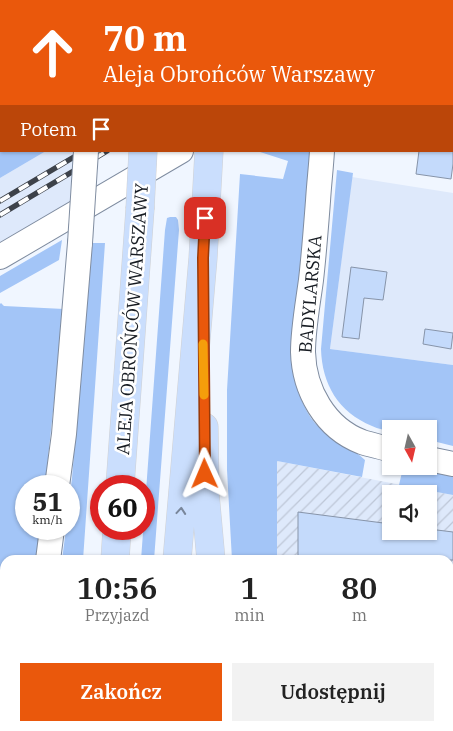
<!DOCTYPE html>
<html lang="pl">
<meta charset="utf-8">
<style>
:root{--surface:#fff;--page:#f2f2f2;--text:#222;--muted:#767676;--accent:#ea580c}
body{margin:0;font-family:"IBM Plex Serif",serif;background:var(--page);color:var(--text);height:100vh;display:flex;flex-direction:column;font-size:19px;white-space:nowrap}
*{box-sizing:border-box;margin:0}
p{font-size:16px;color:var(--muted)}
.icon{flex:none;width:28px;height:28px;fill:none;stroke:currentColor;stroke-width:2;stroke-linecap:round;stroke-linejoin:round}
.map{position:relative;flex:1;overflow:hidden}
.drawer{position:absolute;left:0px;top:555px;width:454px;height:176px;display:flex;flex-direction:column;background:var(--surface);border-radius:15px 15px 0 0;box-shadow:0 1px 4px #0004}
.drawer>*{flex:none}
.hud{position:absolute;left:0px;top:0px;width:454px;height:152px;box-shadow:0 1px 4px #0004;background:#ea580c;color:#fff;overflow:hidden}
.needle{width:32px;rotate:172deg}
.controls{position:absolute;left:382px;top:420px;display:grid;gap:10px}
.controls a{display:grid;place-items:center;width:55px;height:55px;border-radius:0px;background:var(--surface);box-shadow:0 1px 4px #0004;font-size:25px}
.speed{position:absolute;left:15px;top:475px;display:flex;gap:10px;font-size:25px;font-weight:700;text-align:center}
.speed>*{display:grid;place-content:center;width:65px;height:65px;border-radius:50%;background:var(--surface);box-shadow:0 1px 4px #0004;line-height:1}
.speed small{font-size:12px;font-weight:400}
.speed .limit{border:8px solid #d22;background:#fff;color:#111}
.pin{position:absolute;display:grid;place-items:center;width:42px;height:42px;color:#fff;margin:-21px;border-radius:10px;box-shadow:0 2px 8px #0006}
.me{position:absolute;width:55px;margin:-28px;rotate:359deg;stroke-linejoin:round;filter:drop-shadow(0 0 4px #0008)}
.turn{display:flex;align-items:center;gap:18px;height:105px;padding:0 20px;font-size:22px}
.turn .icon{width:65px;height:65px;stroke-width:2.5}
.turn b{display:block;font-size:35px;line-height:42px}
.then{display:flex;align-items:center;height:48px;padding:0 20px;background:#0003;gap:10px;font-size:19px}
.eta{display:flex;justify-content:space-evenly;align-items:center;height:85px;text-align:center}
.eta b{font-size:30px;font-weight:600;line-height:35px}
.action{display:flex;gap:10px;margin-top:auto;padding:10px 20px}
.action a{flex:1;height:58px;border-radius:0px;background:var(--accent);color:#fff;font-size:20px;font-weight:600;line-height:58px;text-align:center}
.action a+a{background:var(--page);color:var(--text)}
.map>svg:first-child{display:block}
.built{fill:#dee9fb}
.industrial{fill:url(#industrial-furrows);fill-rule:evenodd}
.grass{fill:#a3c5f7}
.building{fill:#c4dafb;stroke:#8794a9}
.lines{fill:none;stroke-linecap:round;stroke-linejoin:round}
.street-casing{stroke:#7f8ca0;stroke-width:26}
.primary-casing{stroke:#d0d1d3;stroke-width:29}
.street{stroke:#fff;stroke-width:24}
.primary{stroke:#cadefd;stroke-width:28}
.rail-casing{stroke:#3d424a;stroke-width:5.5}
.rail{stroke:#fff;stroke-width:4;stroke-dasharray:11;stroke-linecap:butt}
.street-bridge-casing{stroke:#7f8ca0;stroke-width:26;stroke-linecap:butt}
.primary-bridge-casing{stroke:#d0d1d3;stroke-width:29;stroke-linecap:butt}
.street-bridge{stroke:#fff;stroke-width:24}
.primary-bridge{stroke:#cadefd;stroke-width:28}
.oneway{stroke:#79869a}
.route-casing{stroke:#983908;stroke-width:12}
.route{stroke:#ea580c;stroke-width:9}
.slow{stroke:#f59e0b;stroke-width:9}
.labels{text-anchor:middle;dominant-baseline:central;stroke-width:5;stroke-linejoin:round;paint-order:stroke}
.street-label{font-size:18px;fill:#161b22;stroke:#fff}
</style>
<div class="map">
<svg width="453" height="731" viewBox="0 0 453 731">
<defs>
<pattern id="industrial-furrows" width="10" height="10" patternUnits="userSpaceOnUse" patternTransform="scale(1.25)"><rect width="10" height="10" fill="#dee9fb"/><path d="M-1 1l2-2M0 10L10 0M9 11l2-2" fill="none" stroke="#bec7d7"/></pattern>
</defs>
<rect width="100%" height="100%" fill="#f0f6ff"/>
<!-- built -->
<path class="built" d="M46 151H75L72 205 0 248V178Z
M352 177 453 193V365L330 349Z"/>
<!-- industrial -->
<path class="industrial" d="M277 461 453 495V618L449 617V560H277ZM391 494H429V531H391Z
M449 678 453 679V731H288L287 726H449Z"/>
<!-- grass -->
<path class="grass" d="M0 0H84V1H1V151H46L0 178Z
M257 151H310C311 196 306 241 301 285 296 323 284 356 299 394 303 402 306 411 311 418 320 430 333 440 346 447 353 451 359 454 365 460L362 477 277 461V560H232L227 470V390L240 174 283 179 288 161Z
M337 170 353 173 330 349 453 365V446L429 440V429H391V431C385 430 378 429 372 426 338 412 322 384 321 349Z
M170 217H176L178 220 179 230 154 560H141L165 230 167 218Z
M62 240 59 260 0 293V276Z
M91 243H105L83 560H62L66 529H69V503L72 478Z
M1 303 4 306 64 309 45 486H26V529H40L36 560H5V726H15V731H0V304Z
M408 466 453 477V495L399 485 403 468Z
M449 618H453V679L449 678Z
M177 726H217V731H177Z
M244 726H287L288 731H244Z"/>
<!-- building -->
<path class="building" d="M419 151H453V164L451 179 416 174Z
M351 267 387 272 383 300 364 298 359 339 342 337Z
M425 329 453 333 451 349 423 344Z
M298 512 391 524V531H429V529L453 532V560H298Z"/>
<g class="lines">
<!-- street casing -->
<g class="street-casing">
<path id="street" d="M97 1V0
M411 1 413 0
M322 151C321 168 319 184 318 201 316 227 314 254 311 280 308 303 303 329 303 352 304 390 325 428 362 442 371 445 382 447 391 450
M0 257 181 151
M429 459 453 464
M57 486 64 434 80 243
M48 560 52 529
M26 731 27 726"/>
</g>
<!-- primary casing -->
<g class="primary-casing">
<path id="primary" d="M150 1V0
M221 1V0
M204 427 205 494 211 560
M120 486 140 209
M115 560 117 529
M177 560 203 258 209 151
M228 726V731
M103 731V726
M164 731V726"/>
</g>
<!-- street -->
<use href="#street" class="street"/>
<!-- primary -->
<use href="#primary" class="primary"/>
<!-- rail casing -->
<g class="rail-casing">
<path id="rail" d="M336 1 338 0
M359 1 361 0
M0 201 84 151
M0 215 107 151"/>
</g>
<!-- rail -->
<use href="#rail" class="rail"/>
<!-- street-bridge casing -->
<g class="street-bridge-casing">
<path id="street-bridge" d="M80 243 86 151"/>
</g>
<!-- primary-bridge casing -->
<g class="primary-bridge-casing">
<path id="primary-bridge" d="M140 209 143 151"/>
</g>
<!-- street-bridge -->
<use href="#street-bridge" class="street-bridge"/>
<!-- primary-bridge -->
<use href="#primary-bridge" class="primary-bridge"/>
</g>
<!-- one-way arrows -->
<defs><path id="oneway-chevron" d="M-2-3.5L2.5 0L-2 3.5" fill="none" stroke-width="1.6" stroke-linecap="round" stroke-linejoin="round" transform="scale(1.25)"/></defs>
<use class="oneway" href="#oneway-chevron" transform="translate(181 511) rotate(-85)"/>
<g class="lines">
<!-- route casing -->
<g class="route-casing">
<path id="route" d="M205 474 203 258 205 218"/>
</g>
<!-- route -->
<use href="#route" class="route"/>
<!-- slow -->
<path class="slow" d="M203 344 204 395"/>
</g>
<g class="labels">
<!-- street labels -->
<g class="street-label">
<text transform="translate(310 294) rotate(-85)">BADYLARSKA</text>
<text transform="translate(132 319) rotate(-86)">ALEJA OBROŃCÓW WARSZAWY</text>
</g>
</g>
</svg>
<div class="controls">
<a><svg class="needle" viewBox="-14 -14 28 28"><path d="M0-13l5 13h-10z" fill="#e53935"/><path d="M0 13l5-13h-10z" fill="#767676"/></svg></a>
<a><svg class="icon" aria-label="sound" viewBox="0 0 24 24"><path d="M4 9h4l5-4v14l-5-4H4zM17 9q2 3 0 6"/></svg></a>
</div>
<div class="speed"><div>51<small>km/h</small></div><div class="limit">60</div></div>
<div class="pin" style="left:205px;top:218px;background:#d93025"><svg class="icon" aria-label="arrive" viewBox="0 0 24 24"><path d="M6 21V4h12l-3 4 3 4H6"/></svg></div>
<svg class="me" style="left:205px;top:474px" viewBox="-20 -20 40 40"><path d="M0-17L14 15 0 8-14 15z" fill="#ea580c" stroke="#fff" stroke-width="4"/></svg>
<div class="hud">
<div class="turn"><svg class="icon" aria-label="ahead" viewBox="0 0 24 24"><path d="M12 20V5M6 11l6-6 6 6"/></svg><div><b>70 m</b>Aleja Obrońców Warszawy</div></div>
<div class="then">Potem<svg class="icon" aria-label="arrive" viewBox="0 0 24 24"><path d="M6 21V4h12l-3 4 3 4H6"/></svg></div>
</div>
<section class="drawer">
<div class="eta">
<div><b>10:56</b><p>Przyjazd</p></div>
<div><b>1</b><p>min</p></div>
<div><b>80</b><p>m</p></div>
</div>
<div class="action"><a>Zakończ</a><a>Udostępnij</a></div>
</section>
</div>
